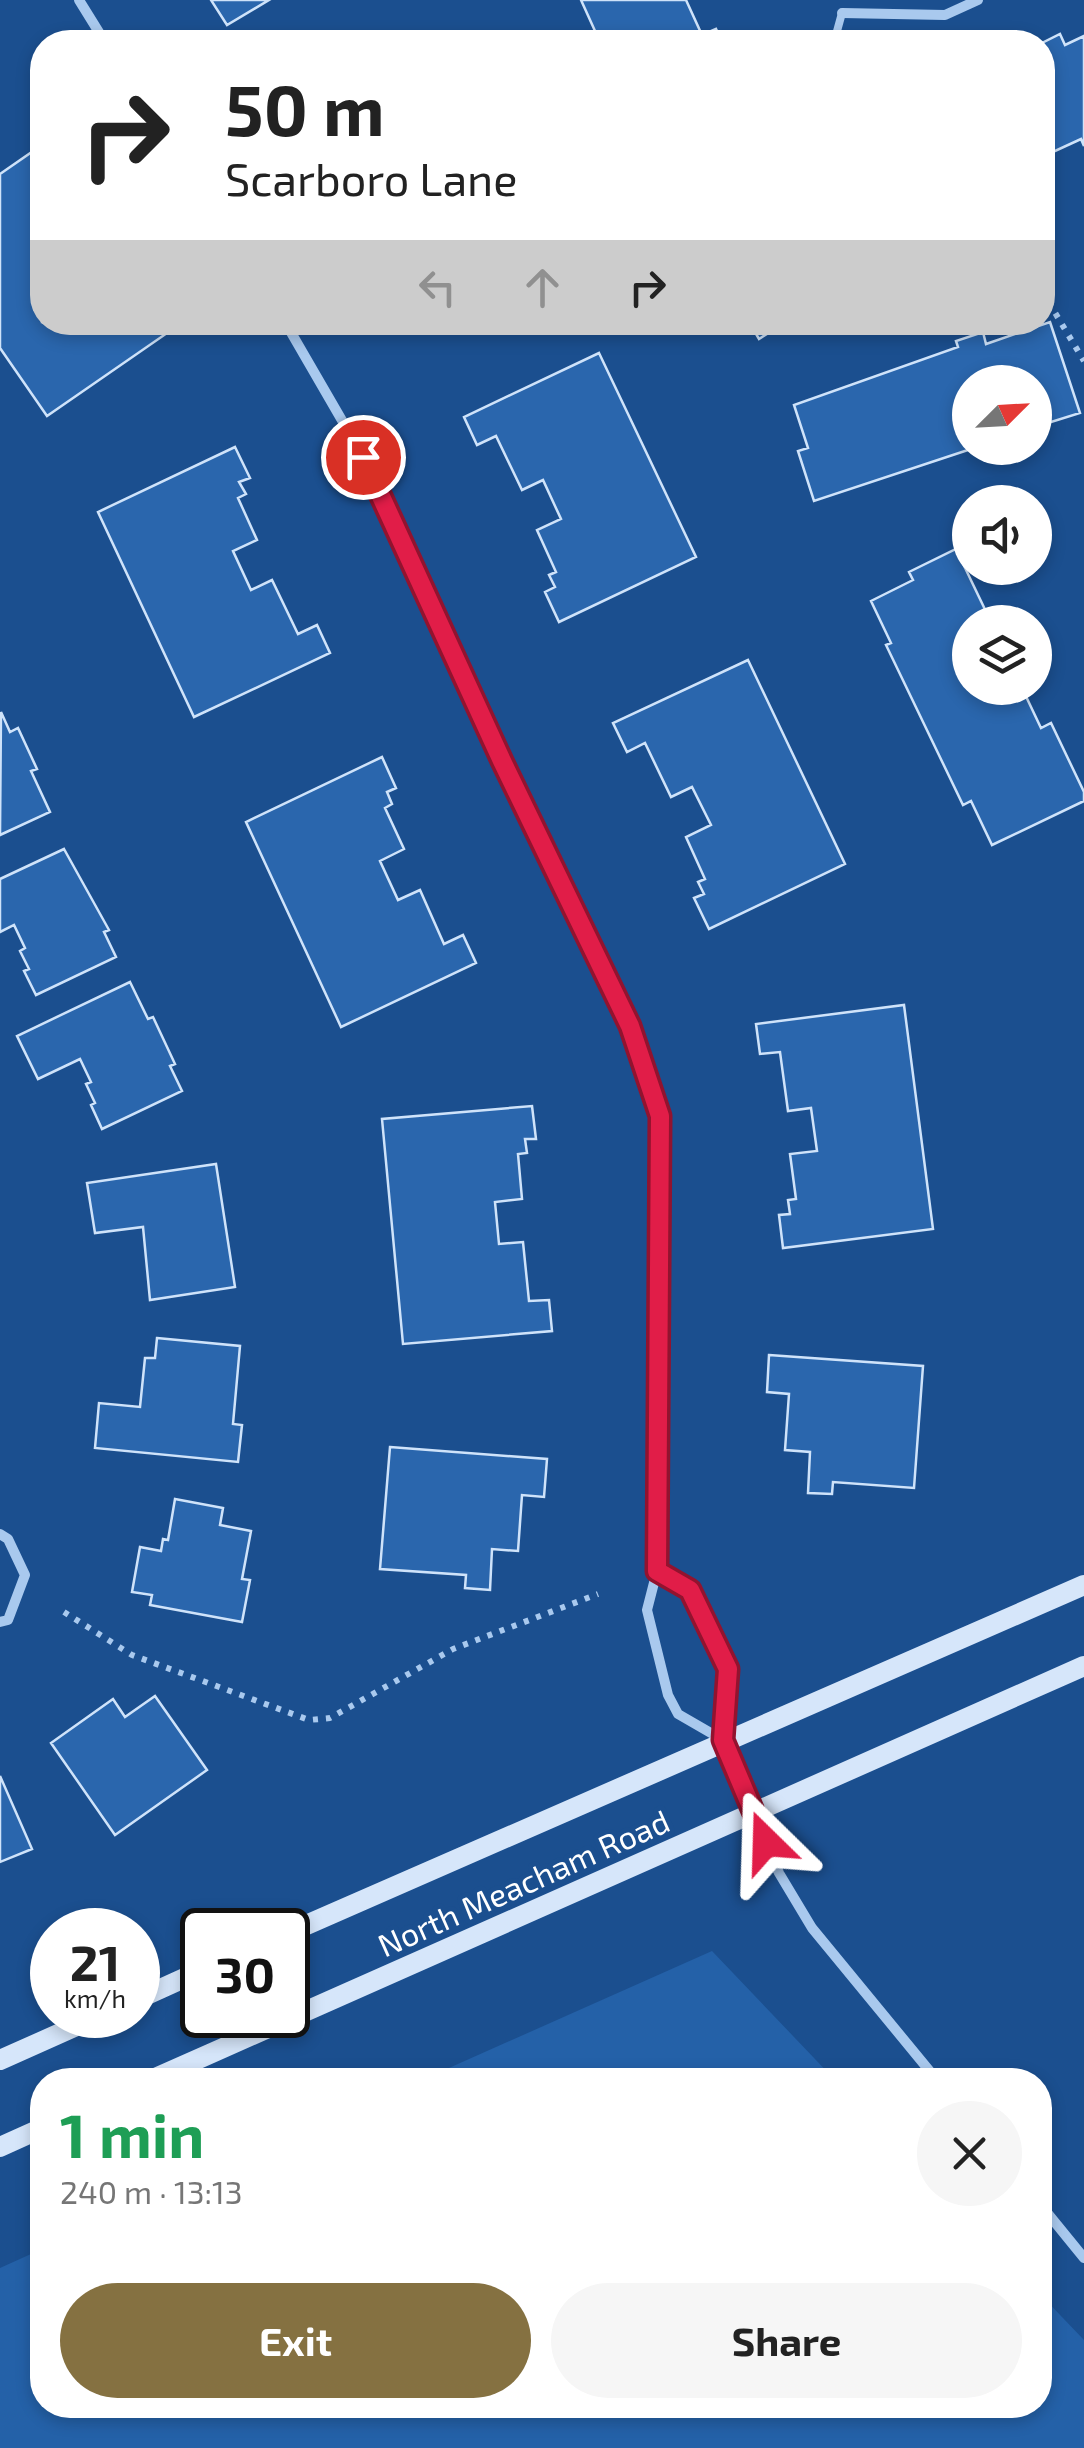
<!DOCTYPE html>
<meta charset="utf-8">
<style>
:root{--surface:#fff;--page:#f6f6f6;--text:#222;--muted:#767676;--accent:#857141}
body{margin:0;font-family:"Exo 2",sans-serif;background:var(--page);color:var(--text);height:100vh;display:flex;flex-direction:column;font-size:38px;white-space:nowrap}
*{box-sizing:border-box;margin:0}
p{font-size:32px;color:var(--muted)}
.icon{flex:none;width:55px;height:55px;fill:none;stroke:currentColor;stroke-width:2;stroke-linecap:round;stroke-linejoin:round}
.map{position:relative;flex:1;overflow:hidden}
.details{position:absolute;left:30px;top:2068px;width:1022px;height:350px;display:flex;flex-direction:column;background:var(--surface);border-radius:40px;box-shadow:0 5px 15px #0003}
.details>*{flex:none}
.banner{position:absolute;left:30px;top:30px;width:1025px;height:305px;border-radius:40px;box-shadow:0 5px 15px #0003;background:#fff;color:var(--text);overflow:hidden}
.needle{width:65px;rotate:66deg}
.controls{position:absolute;left:952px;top:365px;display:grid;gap:20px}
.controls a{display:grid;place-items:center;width:100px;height:100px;border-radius:50%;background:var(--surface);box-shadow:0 5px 15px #0003;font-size:50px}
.speed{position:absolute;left:30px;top:1908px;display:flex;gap:20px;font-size:50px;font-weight:700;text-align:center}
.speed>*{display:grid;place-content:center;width:130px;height:130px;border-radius:50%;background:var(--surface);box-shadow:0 5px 15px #0003;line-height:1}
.speed small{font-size:25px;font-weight:400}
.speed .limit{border:5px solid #111;border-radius:15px;background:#fff;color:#111}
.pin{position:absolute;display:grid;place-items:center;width:85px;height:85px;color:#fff;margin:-42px;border:5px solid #fff;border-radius:50%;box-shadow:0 2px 10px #0007}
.me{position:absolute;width:110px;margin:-55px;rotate:338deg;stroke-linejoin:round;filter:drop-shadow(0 0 8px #0008)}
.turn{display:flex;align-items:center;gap:35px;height:210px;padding:0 30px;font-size:45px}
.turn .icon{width:130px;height:130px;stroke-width:2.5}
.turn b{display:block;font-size:70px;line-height:85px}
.lanes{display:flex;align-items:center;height:95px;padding:0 30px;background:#0003;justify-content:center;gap:50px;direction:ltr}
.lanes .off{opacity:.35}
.round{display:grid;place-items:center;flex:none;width:105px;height:105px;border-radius:52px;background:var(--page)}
.headline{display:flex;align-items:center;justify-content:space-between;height:170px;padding:0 30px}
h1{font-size:60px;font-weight:700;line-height:75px;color:#1e9e55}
.button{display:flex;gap:20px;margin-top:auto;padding:20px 30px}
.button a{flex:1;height:115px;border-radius:60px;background:var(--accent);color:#fff;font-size:40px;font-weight:700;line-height:115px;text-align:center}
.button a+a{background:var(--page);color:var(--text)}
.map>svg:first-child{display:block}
.green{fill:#2461a8}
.building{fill:#2a66ad;stroke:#cfe3fa;stroke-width:2.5}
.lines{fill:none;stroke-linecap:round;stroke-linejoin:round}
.path{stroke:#a9c9ee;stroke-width:6;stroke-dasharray:5 8;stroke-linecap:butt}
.lane{stroke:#a9c9ee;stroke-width:8}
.street{stroke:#a9c9ee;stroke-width:10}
.secondary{stroke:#d6e6fa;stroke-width:20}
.route-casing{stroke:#92132f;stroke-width:25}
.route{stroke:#e11d48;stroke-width:18}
.labels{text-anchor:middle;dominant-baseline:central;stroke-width:10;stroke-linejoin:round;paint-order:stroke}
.street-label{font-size:32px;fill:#fff;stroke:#1b4f8f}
</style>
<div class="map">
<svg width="1084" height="2448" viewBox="0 0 1084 2448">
<rect width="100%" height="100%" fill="#1b4f8f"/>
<!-- green -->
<path class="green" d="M712 1951 835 2080H422Z
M42 2249V2405H1040V2294L1084 2340V2448H0V2268Z"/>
<!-- building -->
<path class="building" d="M211 0H269L227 25Z
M581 0H686L702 35 716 29 722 42H600Z
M1060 34 1065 45 1084 36V146L1081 139 1042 157V43Z
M42 145V322H164L170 331 47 416 0 348V174Z
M749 322H786L759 339Z
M1050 322 1080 413 1035 427V382H970V448H974L814 501 798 451 808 448 794 405 958 347 956 341 983 332 986 344Z
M599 353 696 557 559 622 545 592 555 587 549 575 556 572 537 530 561 519 543 480 522 490 496 436 477 445 464 417Z
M235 447 250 478 239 482 246 494 238 498 257 540 233 551 251 590 272 580 298 634 317 625 330 653 194 717 98 512Z
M956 549 991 622H970V688H1022L1041 728 1051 723 1084 792V801L992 845 971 801 963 805 886 645 891 643 871 601 913 580 909 572Z
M748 660 845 864 709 929 694 898 704 894 698 882 705 879 686 837 711 825 692 787 671 797 645 743 627 752 613 723Z
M1 712 10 732 18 728 37 769 31 771 50 812 0 835Z
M382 757 396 788 387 792 392 804 385 808 404 849 380 861 398 900 420 890 444 944 463 935 476 963 341 1027 246 822Z
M64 849 109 930 104 932 116 957 36 995 24 971 29 969 20 951 25 948 14 925 0 932V879Z
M130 982 148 1019 153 1017 175 1064 170 1066 182 1091 102 1129 91 1105 95 1103 86 1084 91 1082 80 1059 38 1079 17 1036Z
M904 1005 933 1229 783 1248 779 1215 790 1214 788 1200 796 1199 790 1154 817 1151 811 1108 788 1111 780 1052 760 1054 756 1024Z
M532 1106 536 1139H525L527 1153 518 1154 522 1199 495 1202 499 1244 523 1242 529 1301 549 1300 552 1331 403 1344 382 1119Z
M216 1164 235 1287 150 1300 143 1227 95 1233 87 1183Z
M157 1338 240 1346 233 1424 242 1425 238 1462 95 1448 99 1403 140 1407 145 1358H155Z
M769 1355 923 1366 914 1488 833 1482 832 1494 808 1493 810 1452 785 1450 789 1394 767 1392Z
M390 1447 547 1459 544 1497 522 1495 518 1551 492 1549 490 1590 465 1588 466 1575 380 1569Z
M175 1499 223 1508 220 1525 251 1531 242 1579 250 1580 242 1622 150 1605 152 1595 132 1592 140 1547 161 1551 163 1539 168 1540Z
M155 1696 207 1770 115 1835 51 1743 113 1699 125 1717Z
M0 1776 32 1849 0 1862Z"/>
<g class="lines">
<!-- path -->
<path class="path" d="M1042 291 1084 361
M64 1612 132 1655 309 1720 330 1718 453 1649 598 1594"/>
<!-- lane -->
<path class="lane" d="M834 42 842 13"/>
<!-- street -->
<path class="street" d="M79 0 105 42
M842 13 945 15 978 0
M285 322 380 486 502 761 630 1025 661 1116 657 1571 647 1610 668 1695 678 1714 723 1740
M0 1534 8 1539 25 1575 8 1620 0 1622
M657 1571 691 1590 728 1669 723 1740 779 1873 812 1928 937 2080
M1040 2204 1084 2258"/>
<!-- secondary -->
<path class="secondary" d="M288 1933 1084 1585
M138 1999 202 1970
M0 2060 101 2015
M151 2080 1084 1666
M0 2147 42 2128"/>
</g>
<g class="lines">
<!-- route casing -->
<g class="route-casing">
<path id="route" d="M363 457 502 761 630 1026 660 1116 657 1571 690 1590 728 1669 723 1740 766 1842"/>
</g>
<!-- route -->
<use href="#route" class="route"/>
</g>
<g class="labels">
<!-- street labels -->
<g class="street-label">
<text transform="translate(523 1882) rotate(-24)">North Meacham Road</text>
</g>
</g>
</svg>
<div class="controls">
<a><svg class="needle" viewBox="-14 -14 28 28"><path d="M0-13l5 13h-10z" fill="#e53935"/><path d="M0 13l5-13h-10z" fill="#767676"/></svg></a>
<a><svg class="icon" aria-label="sound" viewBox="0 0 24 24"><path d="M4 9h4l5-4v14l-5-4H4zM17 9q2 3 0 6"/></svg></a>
<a><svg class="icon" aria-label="layers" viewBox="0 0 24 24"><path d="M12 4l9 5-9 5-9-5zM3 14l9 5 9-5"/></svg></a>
</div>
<div class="speed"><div>21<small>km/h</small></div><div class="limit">30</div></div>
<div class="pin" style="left:363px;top:457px;background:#d93025"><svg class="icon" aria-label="arrive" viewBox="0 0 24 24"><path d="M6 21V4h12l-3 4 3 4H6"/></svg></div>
<svg class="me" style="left:766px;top:1842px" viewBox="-20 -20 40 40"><path d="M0-17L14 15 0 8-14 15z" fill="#e11d48" stroke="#fff" stroke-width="4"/></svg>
<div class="banner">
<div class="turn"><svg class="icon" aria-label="right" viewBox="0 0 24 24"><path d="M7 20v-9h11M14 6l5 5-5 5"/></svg><div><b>50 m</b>Scarboro Lane</div></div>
<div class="lanes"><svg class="icon off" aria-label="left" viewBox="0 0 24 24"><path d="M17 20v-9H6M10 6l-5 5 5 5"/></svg><svg class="icon off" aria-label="ahead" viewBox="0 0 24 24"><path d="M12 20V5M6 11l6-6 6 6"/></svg><svg class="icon" aria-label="right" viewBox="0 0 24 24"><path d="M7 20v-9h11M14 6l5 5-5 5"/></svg></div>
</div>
<section class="details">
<div class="headline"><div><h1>1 min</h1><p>240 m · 13:13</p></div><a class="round"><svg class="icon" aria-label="close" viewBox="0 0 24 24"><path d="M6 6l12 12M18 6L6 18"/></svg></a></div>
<div class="button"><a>Exit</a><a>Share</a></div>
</section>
</div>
